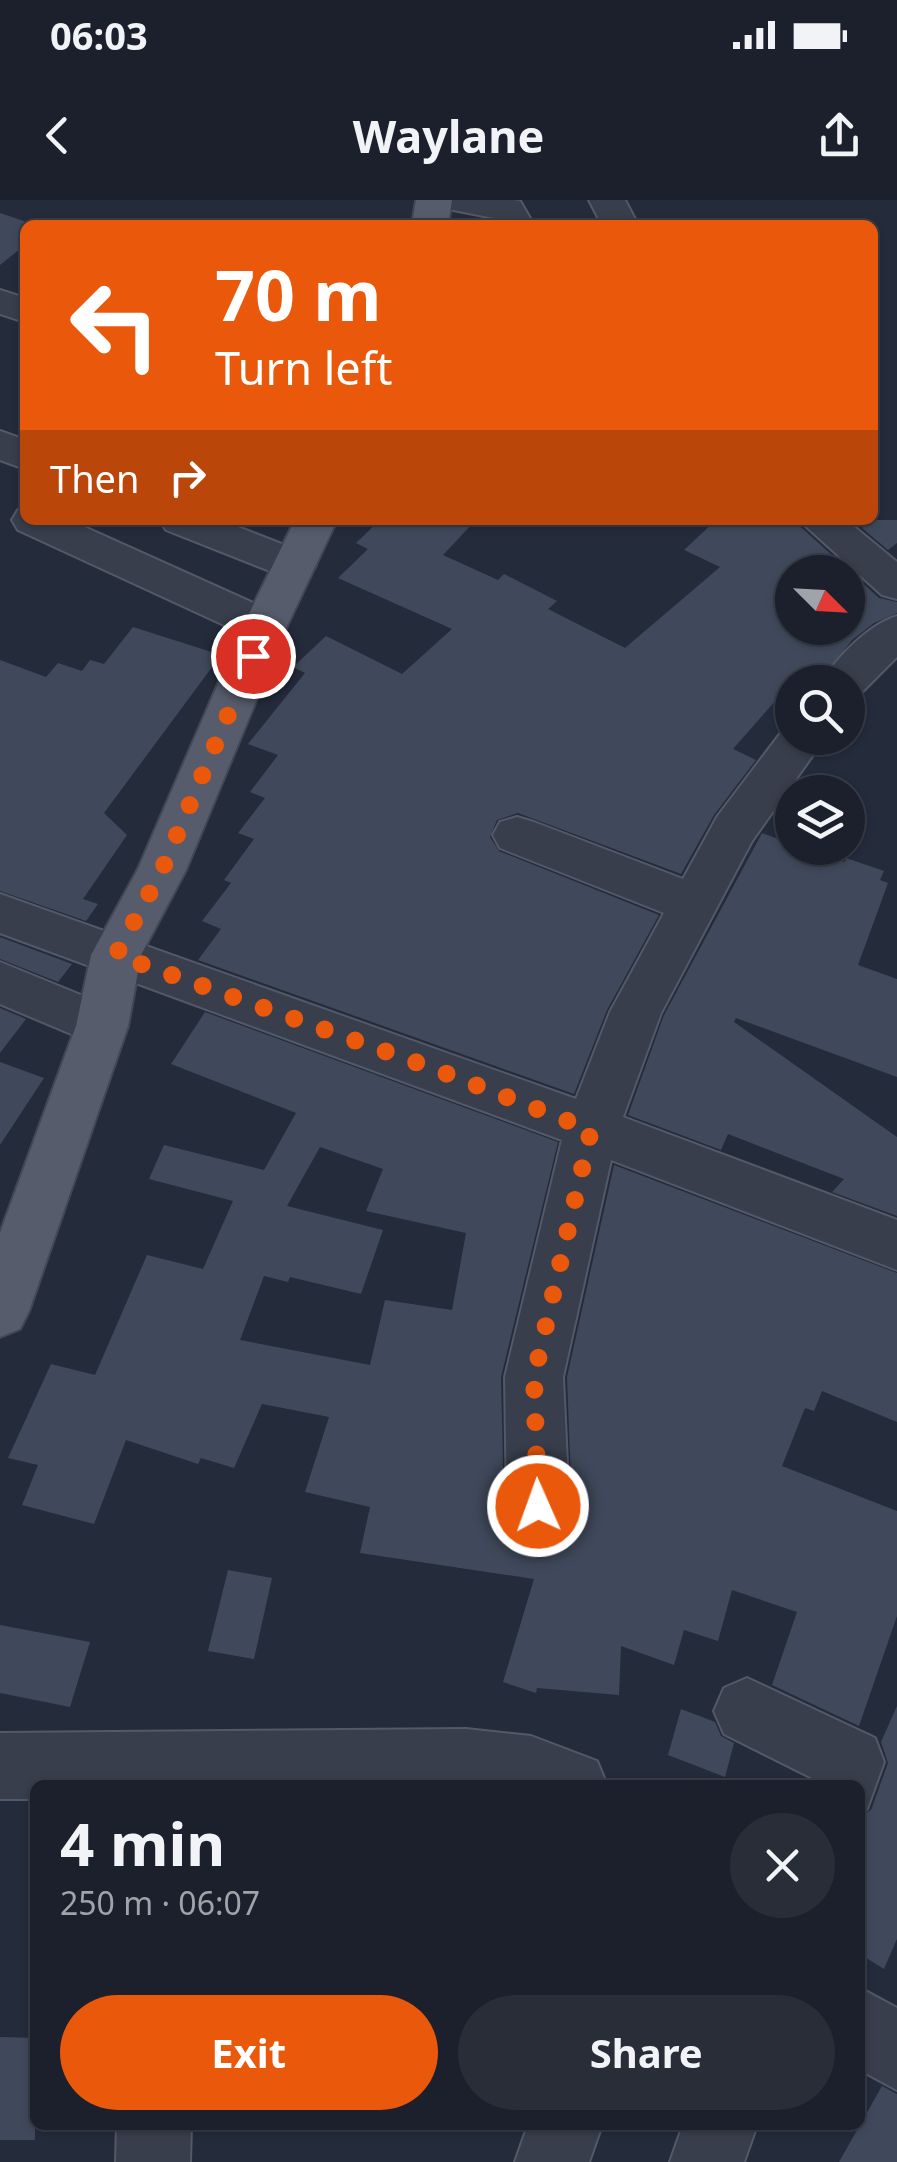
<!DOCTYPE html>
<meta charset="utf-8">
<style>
:root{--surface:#1b202c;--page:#282d38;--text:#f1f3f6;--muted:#a0a3a9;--line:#393e48;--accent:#ea580c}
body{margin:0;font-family:"Noto Sans",sans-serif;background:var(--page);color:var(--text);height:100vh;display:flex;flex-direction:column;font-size:38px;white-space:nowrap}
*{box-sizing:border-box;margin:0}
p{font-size:32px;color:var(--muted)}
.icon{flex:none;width:55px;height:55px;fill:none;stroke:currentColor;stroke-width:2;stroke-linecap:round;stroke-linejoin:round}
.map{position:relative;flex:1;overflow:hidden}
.side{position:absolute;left:30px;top:1580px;width:835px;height:350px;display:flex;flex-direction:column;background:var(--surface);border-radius:15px;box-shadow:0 2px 8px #0004,0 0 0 2px var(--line)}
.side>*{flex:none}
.hud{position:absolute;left:20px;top:20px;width:858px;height:305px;border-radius:15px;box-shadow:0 2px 8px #0004,0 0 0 2px var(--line);background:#ea580c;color:#fff;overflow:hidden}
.needle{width:65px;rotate:114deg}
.controls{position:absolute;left:775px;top:355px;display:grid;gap:20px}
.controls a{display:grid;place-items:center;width:90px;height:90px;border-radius:50%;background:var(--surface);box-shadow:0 2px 8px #0004,0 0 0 2px var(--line);font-size:50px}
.pin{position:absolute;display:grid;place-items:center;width:85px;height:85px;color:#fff;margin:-42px;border:5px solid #fff;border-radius:50%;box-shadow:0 2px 10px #0007}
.me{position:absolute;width:110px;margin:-55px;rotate:358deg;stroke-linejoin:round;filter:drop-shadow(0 0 8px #0008)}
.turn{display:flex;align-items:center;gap:35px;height:210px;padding:0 30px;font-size:45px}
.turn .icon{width:130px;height:130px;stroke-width:2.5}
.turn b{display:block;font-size:70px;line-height:85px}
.then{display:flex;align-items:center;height:95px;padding:0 30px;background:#0003;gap:20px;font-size:38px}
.round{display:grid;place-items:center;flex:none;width:105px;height:105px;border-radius:52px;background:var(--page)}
.head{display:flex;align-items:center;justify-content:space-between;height:170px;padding:0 30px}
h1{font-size:60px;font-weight:700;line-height:75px}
.primary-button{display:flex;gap:20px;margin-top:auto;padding:20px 30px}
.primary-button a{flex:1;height:115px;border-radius:60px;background:var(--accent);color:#fff;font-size:40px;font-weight:700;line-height:115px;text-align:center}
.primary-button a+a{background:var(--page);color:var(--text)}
.status{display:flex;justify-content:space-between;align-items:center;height:70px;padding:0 50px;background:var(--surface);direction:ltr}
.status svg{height:28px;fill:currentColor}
header{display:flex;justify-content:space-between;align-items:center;height:130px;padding:0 30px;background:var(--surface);font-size:45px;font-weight:700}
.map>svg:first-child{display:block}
.building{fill:#40495b;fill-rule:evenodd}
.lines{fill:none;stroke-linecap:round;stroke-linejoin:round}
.minor-casing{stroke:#535966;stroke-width:4}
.major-casing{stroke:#414754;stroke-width:4}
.minor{fill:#383e4c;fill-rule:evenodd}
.major{fill:#565c6b;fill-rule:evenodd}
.route{stroke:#ea580c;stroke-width:18;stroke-dasharray:0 32.4}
</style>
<div class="status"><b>06:03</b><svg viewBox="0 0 49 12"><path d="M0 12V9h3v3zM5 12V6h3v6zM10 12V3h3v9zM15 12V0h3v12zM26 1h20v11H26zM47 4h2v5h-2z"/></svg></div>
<header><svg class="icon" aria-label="back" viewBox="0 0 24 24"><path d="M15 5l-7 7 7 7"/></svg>Waylane<svg class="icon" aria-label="share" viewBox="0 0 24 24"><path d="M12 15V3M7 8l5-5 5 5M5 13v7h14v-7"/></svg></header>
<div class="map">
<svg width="897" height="1962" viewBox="0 0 897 1962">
<rect width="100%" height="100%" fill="#242b3b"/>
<!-- building -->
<path class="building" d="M0 13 36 25H25V45L0 65Z
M380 320H476L443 355 498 380 504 374 557 401 548 409 625 448 720 367 684 350 716 320H787L802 328 879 398 897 402V413L874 423 852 440 819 482H792L733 549 756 560 714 615 681 674 518 613 497 620 490 637 499 651 659 715 607 810 574 894 198 760 221 729 202 721 231 683 224 680 254 639 238 633 265 598 250 592 278 555 248 544 305 473 293 467 326 436 402 474 452 429 338 378 368 349 356 343ZM792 372H848V428H792Z
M873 320H897V343L888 350 862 328Z
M133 427 221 455 104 613 127 635 83 699 98 704 86 721 0 691V460L46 477 58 463 82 471 90 460 104 464Z
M762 633 792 644V648L845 662 846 658 884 671 880 680 888 683 858 765 897 779V877L736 818 734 822 897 937V1016L832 992 844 979 728 934 721 950 628 915 664 815Z
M0 737 72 764 58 782 0 759Z
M0 808 26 819 0 853Z
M205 812 558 942 501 1177 504 1307 515 1330 537 1339 561 1330 572 1307 567 1177 614 965 897 1073V1222L822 1191 814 1211 805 1208 782 1266 897 1311V1416L859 1526 772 1485 797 1412 732 1390 718 1441 684 1430 674 1465 621 1446 619 1495 537 1488 536 1493 503 1482 534 1379 360 1353 370 1307 305 1292 329 1217 262 1204 234 1268 201 1258 198 1264 126 1240 94 1324 22 1305 38 1265 8 1258 51 1164 95 1175 147 1055 203 1069 233 1001 149 979 164 945 264 970 296 913 171 864ZM320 947 383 969 366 1011 466 1033 452 1110 385 1100 370 1165 240 1140 264 1076 288 1082 290 1077 361 1094 383 1030 287 1006Z
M0 862 44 878 0 945Z
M228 1370 272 1378 254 1459 208 1451Z
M0 1425 90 1442 70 1507 0 1493Z
M897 1506V1739L884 1769 860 1754V1616L871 1610 888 1563 881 1542Z
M681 1509 715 1522 721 1536 734 1543 725 1577 668 1555Z
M0 1837 35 1838V1940H0Z
M882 1886 897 1894V1962H839Z"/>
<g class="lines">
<!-- minor casing -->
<g class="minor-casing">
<path id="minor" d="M432 0H514L520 1 534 25H498L494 18 438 7Z
M589 0H625L638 25H602Z
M0 90 25 98V122L0 114Z
M0 231 25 240V269L0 260Z
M25 309V320H69L280 415 287 426 280 437 265 441 250 437 18 330 12 320 18 310Z
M160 320H220L310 355 316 365 310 375 295 379 280 375 166 330Z
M799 320H846L897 362V399L882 395Z
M897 416V457L861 493 848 497V482H823C835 458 870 424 897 416Z
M792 524V538H825L752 641 661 813 623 917 897 1020V1070L611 960 563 1177 569 1306 560 1327 538 1336 516 1327 507 1306 505 1177 562 940 0 733V694L576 899 610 812 664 713 500 648 493 635 500 622 517 617 534 622 683 679 717 617 786 526Z
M0 762 120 811 128 826 120 841 102 847 0 804Z
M747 1478 875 1538 884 1562 867 1609 860 1612V1585H809L812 1578 724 1534 714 1511 724 1488Z
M466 1529 531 1536 597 1561 607 1585H35V1599H0V1533Z
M860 1788 897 1808V1890L860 1870Z
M117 1925H191L190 1962H116Z
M528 1925H602L589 1962H515Z
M683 1925H757L744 1962H670Z"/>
</g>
<!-- major casing -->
<g class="major-casing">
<path id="major" d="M416 0H452L448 25H412Z
M295 320H337L287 426 186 670 141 755 128 826 29 1111 20 1129 0 1137V1033L76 826 91 755 138 669 243 426Z"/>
</g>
<!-- minor -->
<use href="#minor" class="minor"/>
<!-- major -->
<use href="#major" class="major"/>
</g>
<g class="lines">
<!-- route -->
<path class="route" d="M253 456 162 670 116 755 432 868 591 930 534 1177 538 1306"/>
</g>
</svg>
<div class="controls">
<a><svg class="needle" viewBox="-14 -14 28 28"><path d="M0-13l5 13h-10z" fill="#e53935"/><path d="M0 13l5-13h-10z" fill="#a0a3a9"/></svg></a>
<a><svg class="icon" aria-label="search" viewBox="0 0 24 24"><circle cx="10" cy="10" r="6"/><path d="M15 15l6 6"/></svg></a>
<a><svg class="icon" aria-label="layers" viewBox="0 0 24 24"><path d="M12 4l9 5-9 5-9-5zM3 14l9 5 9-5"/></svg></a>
</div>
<div class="pin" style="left:253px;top:456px;background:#d93025"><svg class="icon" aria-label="arrive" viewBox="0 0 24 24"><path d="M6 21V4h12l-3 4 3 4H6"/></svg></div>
<svg class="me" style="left:538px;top:1306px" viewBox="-20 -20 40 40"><circle r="17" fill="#ea580c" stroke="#fff" stroke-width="3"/><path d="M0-11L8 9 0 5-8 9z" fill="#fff"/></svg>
<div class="hud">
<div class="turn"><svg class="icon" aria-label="left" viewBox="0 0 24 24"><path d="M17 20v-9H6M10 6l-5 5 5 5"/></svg><div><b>70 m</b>Turn left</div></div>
<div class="then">Then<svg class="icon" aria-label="right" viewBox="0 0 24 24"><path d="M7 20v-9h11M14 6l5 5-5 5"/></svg></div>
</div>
<section class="side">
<div class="head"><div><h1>4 min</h1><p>250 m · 06:07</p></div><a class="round"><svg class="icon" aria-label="close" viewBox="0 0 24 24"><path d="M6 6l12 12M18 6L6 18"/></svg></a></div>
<div class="primary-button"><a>Exit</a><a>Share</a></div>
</section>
</div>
